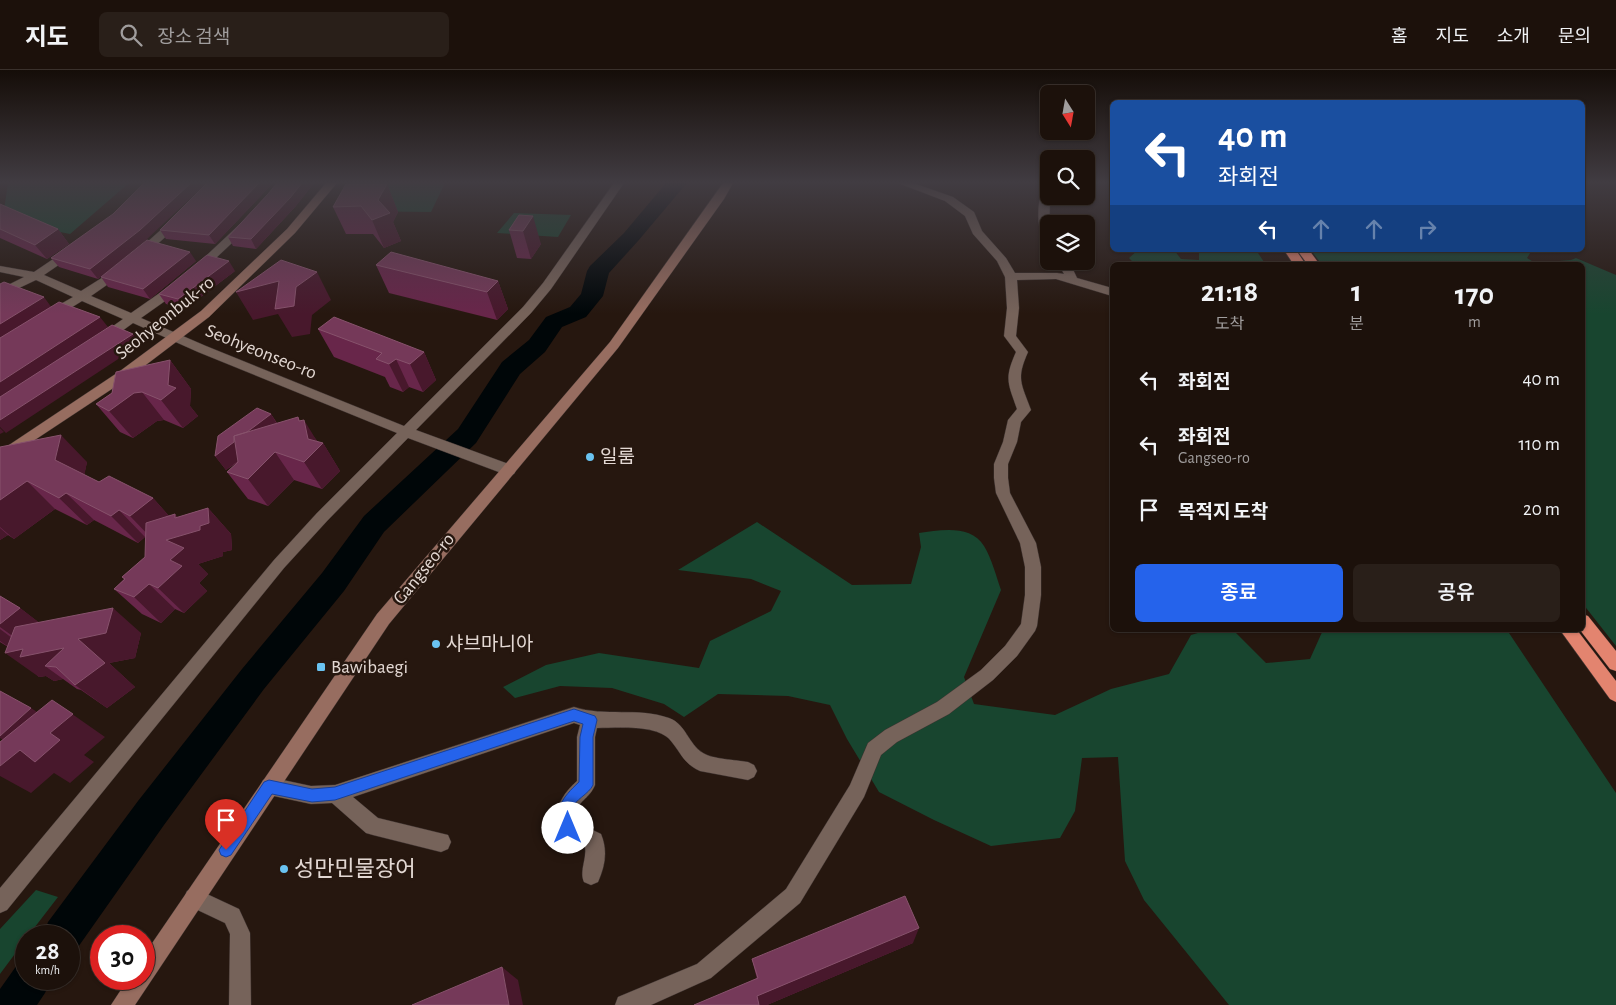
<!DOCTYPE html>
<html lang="ko">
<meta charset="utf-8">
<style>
:root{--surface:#1c110b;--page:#291f19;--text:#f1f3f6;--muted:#a09d9d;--line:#3a312c;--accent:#2563eb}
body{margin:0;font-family:"Alegreya Sans","Noto Sans KR",sans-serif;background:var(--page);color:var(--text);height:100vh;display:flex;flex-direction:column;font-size:19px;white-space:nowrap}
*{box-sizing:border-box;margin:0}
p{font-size:16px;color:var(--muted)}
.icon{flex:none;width:28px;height:28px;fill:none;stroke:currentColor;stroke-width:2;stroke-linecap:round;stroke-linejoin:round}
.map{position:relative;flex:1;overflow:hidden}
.sheet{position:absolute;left:1110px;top:192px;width:475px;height:370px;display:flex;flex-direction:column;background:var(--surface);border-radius:8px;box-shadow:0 1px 4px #0004,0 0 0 1px var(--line)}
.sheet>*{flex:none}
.guide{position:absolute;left:1110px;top:30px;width:475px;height:152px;border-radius:8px;box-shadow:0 1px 4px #0004,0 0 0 1px var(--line);background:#1a4fa0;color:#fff;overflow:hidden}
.needle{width:32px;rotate:169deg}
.controls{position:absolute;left:1040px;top:15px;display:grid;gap:10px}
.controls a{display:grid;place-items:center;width:55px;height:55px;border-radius:8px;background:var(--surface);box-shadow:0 1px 4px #0004,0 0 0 1px var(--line);font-size:25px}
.speed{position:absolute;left:15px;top:855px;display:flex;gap:10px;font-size:25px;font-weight:700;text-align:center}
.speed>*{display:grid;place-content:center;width:65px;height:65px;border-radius:50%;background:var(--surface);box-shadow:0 1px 4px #0004,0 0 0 1px var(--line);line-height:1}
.speed small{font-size:12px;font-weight:400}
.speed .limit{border:8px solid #d22;background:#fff;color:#111}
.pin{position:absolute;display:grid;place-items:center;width:42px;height:42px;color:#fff;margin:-51px -21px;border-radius:50% 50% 50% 0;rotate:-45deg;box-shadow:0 0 5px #0007}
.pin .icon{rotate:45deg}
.me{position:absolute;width:55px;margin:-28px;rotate:0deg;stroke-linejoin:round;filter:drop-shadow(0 0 4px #0008)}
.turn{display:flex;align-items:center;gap:18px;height:105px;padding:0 25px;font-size:22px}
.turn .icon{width:65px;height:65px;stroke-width:2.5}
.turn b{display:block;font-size:35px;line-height:42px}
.lanes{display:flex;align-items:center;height:48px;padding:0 25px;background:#0003;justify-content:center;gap:25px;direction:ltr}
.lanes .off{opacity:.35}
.eta{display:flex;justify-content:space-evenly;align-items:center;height:85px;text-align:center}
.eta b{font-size:30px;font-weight:600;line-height:35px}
.action{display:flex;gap:10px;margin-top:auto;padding:10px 25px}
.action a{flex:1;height:58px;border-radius:8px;background:var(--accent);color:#fff;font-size:20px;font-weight:600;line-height:58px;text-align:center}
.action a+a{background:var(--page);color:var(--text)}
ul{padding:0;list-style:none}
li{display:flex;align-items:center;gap:15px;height:65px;padding:0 25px}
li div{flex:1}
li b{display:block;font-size:19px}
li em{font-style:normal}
header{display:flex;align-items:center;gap:30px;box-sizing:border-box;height:70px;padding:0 25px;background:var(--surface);border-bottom:1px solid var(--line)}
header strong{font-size:24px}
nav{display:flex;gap:28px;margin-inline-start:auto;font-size:18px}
.search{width:350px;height:45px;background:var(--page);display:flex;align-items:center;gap:12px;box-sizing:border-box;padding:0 18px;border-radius:8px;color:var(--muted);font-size:19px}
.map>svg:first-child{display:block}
.green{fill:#18452f}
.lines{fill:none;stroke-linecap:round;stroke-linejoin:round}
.river{fill:#000608;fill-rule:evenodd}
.street-casing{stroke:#3d322f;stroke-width:1}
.secondary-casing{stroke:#3d322f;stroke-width:1}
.highway-casing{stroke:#3d322f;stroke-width:1}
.street{fill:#76635a;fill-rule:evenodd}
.secondary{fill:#976d60;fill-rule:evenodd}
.highway{fill:#e3846f;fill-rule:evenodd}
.wall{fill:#68264a}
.shaded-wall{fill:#48182c}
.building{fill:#753959;stroke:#87526c}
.route{fill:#2563eb;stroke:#184099}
.poi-dot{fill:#6ac3f1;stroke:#26170f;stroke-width:2}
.labels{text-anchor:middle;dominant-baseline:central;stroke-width:5;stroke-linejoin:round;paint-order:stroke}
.street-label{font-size:19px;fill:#e3d8d3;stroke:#26170f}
.poi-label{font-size:19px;fill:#e3d8d3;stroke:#26170f;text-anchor:start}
.near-poi-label{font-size:22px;fill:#e3d8d3;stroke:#26170f;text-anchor:start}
</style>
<header>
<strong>지도</strong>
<div class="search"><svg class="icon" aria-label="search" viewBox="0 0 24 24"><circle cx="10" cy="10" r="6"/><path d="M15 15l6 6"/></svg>장소 검색</div>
<nav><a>홈</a><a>지도</a><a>소개</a><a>문의</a></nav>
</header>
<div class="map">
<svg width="1616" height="935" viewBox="0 0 1616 935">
<rect width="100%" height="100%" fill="#26170f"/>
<!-- green -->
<path class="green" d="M8 113H129L70 164 60 162 4 140Z
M358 113H445L431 142 336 141Z
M514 143 571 145 558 167 497 163Z
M1138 180H1174L1181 189 1199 190V180H1256L1266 195H1136L1129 188Z
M1311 180H1532L1527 188 1535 193 1571 190 1576 188 1616 205V576L1583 534 1582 195H1322Z
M757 452 852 515 911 514 921 477 919 463C940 460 971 454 984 476 992 489 996 506 1001 520L964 607 974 634 1055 645 1111 619 1169 604 1191 565 1208 560H1233L1266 593 1310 589 1323 560H1507L1616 723V935H1229L1144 830 1125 791 1118 687 1082 688 1075 741 1060 768 991 776 934 750 879 722 847 669 830 635 788 626 718 624 684 647 664 634 612 618 560 616 515 628 503 617 546 595 599 583 699 598 710 571 771 541 781 521 751 509 678 500Z
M36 820 58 827 28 866H26V869L0 904V859Z"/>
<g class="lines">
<!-- river -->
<path class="river" d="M666 113H687L638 171 609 203 603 226 586 247 562 257 545 282 520 304 476 373 384 462 344 521 264 619 164 755 76 880 69 883V866H43L48 852 138 731 242 599 322 503 364 446 458 359 502 292 529 270 546 247 570 237 581 224 587 201 590 196 624 163Z
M26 891V909H51L45 923 37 935H0V919L17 895Z"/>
<!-- street casing -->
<g class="street-casing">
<path id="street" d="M614 113H624L551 219 531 243 416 360 514 396 516 400 514 404 509 405 504 404 408 368 327 451 284 498 7 840 0 843V818L274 490 317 443 397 363 198 282 133 253 107 272H99L97 269 99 266 123 249 82 231 53 249H45L43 246 45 243 73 227 36 210 0 227V219L24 207 0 202V196L34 202 68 179H76L78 181 76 183 44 205 81 221 116 199H124L126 201 124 203 91 226 131 243 174 213H182L184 216 182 219 141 248 206 276 404 356 523 237 543 213Z
M898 113H913L953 127 974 142 982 161 1006 188 1015 203H1057L1064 204 1057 191H1069L1077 208 1112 218V226L1056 209 1017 210 1019 238 1016 266 1028 282C1016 309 1021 313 1031 340L1021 352 1017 372 1008 394V408L1010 423 1036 473 1041 497V525L1037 556 1035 561 1017 586 993 610 949 644 897 672 881 685 864 727 800 833 711 908 651 935H615L618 927 697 894 786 819 850 715 868 673 885 660 937 632 981 600 1005 576 1021 554 1025 525V497L1020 473 996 423 994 408V394L1003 372 1008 350 1017 339C1008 313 1004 309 1016 282L1004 266 1007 238 1005 207 997 191 973 164 965 146 945 131Z
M1042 113H1049L1050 126 1049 169C1032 164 1040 126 1042 113Z
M177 148 182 151 181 153 144 186H136L134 184 136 182 173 149Z
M244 153 248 154 249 156 248 158 201 202H193L191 200 193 198 240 154Z
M574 637C605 647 638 637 669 648 686 654 688 674 703 683 712 689 736 690 748 692L754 695 757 701 754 707 748 710 700 701C684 694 681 683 671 671 658 654 617 658 597 658L595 667V715C588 732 574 730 576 752L601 764C608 781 605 796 598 812L591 815 584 812C579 801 587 789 585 777L560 765C551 743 561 725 577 711V667L580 655 574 653 353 727 378 748 448 765 451 772 448 779 441 782 373 765 366 763 332 733 311 734 269 725 263 722 260 716 263 710 269 707 311 716 335 715Z
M194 818 239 839 250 863 251 935H229L230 864 225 853 187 835 184 828 187 821Z"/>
</g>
<!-- secondary casing -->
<g class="secondary-casing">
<path id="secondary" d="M326 113H337L295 163 209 247 130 307 0 393V381L120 301 201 241 287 159Z
M723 113H733L724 129 618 278 389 554 135 935H111L128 909H144V885L377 544 610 272Z"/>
</g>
<!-- highway casing -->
<g class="highway-casing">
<path id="highway" d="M1284 180H1296L1306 195H1294Z
M1297 180H1309L1320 195H1308Z
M1582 544 1588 546 1616 581V601L1610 599 1580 560H1582Z
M1560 560H1577L1616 611V632L1610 629Z"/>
</g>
<!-- street -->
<use href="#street" class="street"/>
<!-- secondary -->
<use href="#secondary" class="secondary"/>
<!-- highway -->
<use href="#highway" class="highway"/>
</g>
<!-- wall -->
<path class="wall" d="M207 113H273L215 174 166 169 160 160Z
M277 113H314L295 137 256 179 233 176 228 167 268 124Z
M387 114 398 142 393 152 401 171 384 178 373 164H346L333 137Z
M0 134 58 159 69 174 47 189 0 168Z
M519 145 541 174 531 189 517 188 509 160Z
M147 169 98 209 59 197 51 188Z
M196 191 150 229 108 217 101 207Z
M376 195 498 211 508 239 497 250 389 223Z
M235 201 185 239 166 234 159 224Z
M318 259 424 282 436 310 423 322 409 317 403 322 390 317 385 307 334 287Z
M170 290 191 319 190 336 198 346 183 358 164 350 157 351 133 368 120 362 96 334 112 323Z
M271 344 277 353 301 351 318 372 323 373 340 401 322 419 294 410 268 436 248 429 227 402 238 392 226 400 215 386Z
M0 379 87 392 84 405 99 412 153 428 169 446 178 447 208 438 231 464 232 480 223 482V486L198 494 208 504 199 513 207 521 184 543 175 539 161 553 142 544 114 519 124 509 122 507 145 487 146 467H145L138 473 94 450 87 455 55 439 14 469 8 465 0 470Z
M0 526 20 538 38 552 141 563 135 588 109 593 135 617 107 638 81 620 77 619 63 609 54 611 46 606 39 607 8 577 0 572Z
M913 873 767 935H694L757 909 752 889Z"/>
<!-- shaded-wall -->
<path class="shaded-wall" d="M191 113H207L147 169 98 209 90 199Z
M259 113H273L215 174 209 165Z
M302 113H314L295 137 256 179 251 169Z
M387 114 398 142 393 152 401 171 384 178 372 150 378 130Z
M533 146 541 174 531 189 523 161Z
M58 159 69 174 47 189 35 175Z
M190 182 196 191 150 229 143 219Z
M229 191 235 201 185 239 178 229Z
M317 202 331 230 312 245 310 264 292 267 278 244 253 250 236 222 279 211 296 217Z
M498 211 508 239 497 250 487 222Z
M44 227 52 238 0 270V254Z
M100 247 108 257 0 329V312Z
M133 264 141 274 6 363 0 357V350Z
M424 282 436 310 423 322 410 294Z
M396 289 409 317 403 322 389 294Z
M170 290 191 319 190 336 198 346 183 358 161 330 168 315Z
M142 322 164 350 157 351 133 368 109 341 134 323Z
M271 344 280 359 226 400 215 386Z
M298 347 306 359 304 350 320 376 323 373 340 401 322 419 304 392Z
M0 358 4 362 0 364Z
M61 365 87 392 82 417 55 390Z
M275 382 294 410 268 436 248 409Z
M27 411 55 439 14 469 0 457V430Z
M66 423 94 450 87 455 59 428Z
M153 428 177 455 156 473 130 446Z
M208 438 231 464 232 480 223 482V486L198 494 208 504 199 513 207 521 184 543 158 518 170 490 166 470 175 448V444L191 462 200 456Z
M119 440 145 467 138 473 111 446Z
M0 458 8 465 0 470Z
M149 514 175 539 161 553 134 527Z
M20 538 53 563 32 580 0 557V554Z
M113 538 141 563 135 588 109 593 135 617 107 638 75 615 56 597 45 596 63 609 54 611 46 606 39 607 5 583 78 569Z
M0 559 20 574 13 580 0 571Z
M52 630 105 667 84 685 94 692 70 713 54 703 31 723 0 706V696L20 680 50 663Z
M31 638 49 650 18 679 0 668V666Z
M919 858 913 873 767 935H759L757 926Z
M502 897 518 910 523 935H509Z"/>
<!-- building -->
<path class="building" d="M144 113H191L140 160 90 199 51 188 113 144Z
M207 113H259L209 165 160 160Z
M277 113H302L290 128 251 169 228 167 268 124Z
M346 114H387L378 130 390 143 372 150 361 136 333 137Z
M0 134 58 159 35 175 0 159Z
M519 145 533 146 523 161 509 160Z
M147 170 190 182 143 219 101 207Z
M391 182 498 211 487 222 376 195Z
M207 185 229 191 178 229 159 224Z
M281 190 317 202 296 217 294 236 275 239 279 211 236 222Z
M4 212 44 227 0 254V214Z
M59 232 100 247 0 312V268Z
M334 247 424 282 410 294 396 289 389 294 376 289 382 283 318 259Z
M112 255 133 264 0 350V327Z
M170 290 168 315 176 318 161 330 142 322 134 323 109 341 96 334 112 323 116 302Z
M257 338 271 344 247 362 234 366V372L215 386 218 366Z
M298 347 299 351 304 350 308 369 323 373 304 392 275 382 248 409 227 402 238 392 234 366Z
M61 365 55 390 99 412 109 406 153 428 130 446 119 440 111 446 66 423 59 428 27 411 0 430V377Z
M208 438 209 453 200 456V460L166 470 184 478 170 490 182 496 158 518 149 514 134 527 114 519 125 509 122 507 145 487 146 453 175 444V448Z
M0 526 20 538 0 554Z
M113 538 106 563 78 569 105 593 75 615 56 597 45 596 64 578 20 587 23 579 5 583 15 557Z
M0 621 31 638 0 666Z
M52 630 73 644 50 663 60 670 35 692 20 680 0 696V672Z
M905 826 919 858 757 926 759 935H694L758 908 752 889Z
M502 897 509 935H412Z"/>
<!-- sky -->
<linearGradient id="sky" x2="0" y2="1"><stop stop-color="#150d08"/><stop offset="0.46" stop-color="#413c42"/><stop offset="1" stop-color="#413c42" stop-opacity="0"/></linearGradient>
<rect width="1616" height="244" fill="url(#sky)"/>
<!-- route -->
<path class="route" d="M574 639 595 646 597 650 593 667V715C589 724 574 730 572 739 571 748 576 755 573 763L568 765 562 763C553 739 562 728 579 712L580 667 583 654 574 651 335 730 312 732 272 724 231 785 226 787 221 785 219 780 264 712 269 710 312 719 335 717Z"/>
<!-- markers -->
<g class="poi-dot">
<circle cx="590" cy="387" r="5"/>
<circle cx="436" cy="574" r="5"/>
<rect x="316" y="592" width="10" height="10" rx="2.5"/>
<circle cx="284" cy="799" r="5"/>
</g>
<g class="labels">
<!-- street labels -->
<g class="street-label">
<text transform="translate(165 248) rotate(-39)">Seohyeonbuk-ro</text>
<text transform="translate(261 282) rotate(22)">Seohyeonseo-ro</text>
<text transform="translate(424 499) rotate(-51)">Gangseo-ro</text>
</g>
<!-- poi labels -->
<g class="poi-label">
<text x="600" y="387">일룸</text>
<text x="446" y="574">샤브마니아</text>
<text x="331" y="597">Bawibaegi</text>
</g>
<!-- near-poi labels -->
<g class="near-poi-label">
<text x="294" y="799">성만민물장어</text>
</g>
</g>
</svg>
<div class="controls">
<a><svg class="needle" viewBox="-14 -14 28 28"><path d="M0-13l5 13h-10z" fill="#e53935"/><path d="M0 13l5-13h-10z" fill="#a09d9d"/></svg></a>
<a><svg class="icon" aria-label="search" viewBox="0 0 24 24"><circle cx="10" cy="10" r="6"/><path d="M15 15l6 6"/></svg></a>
<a><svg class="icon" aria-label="layers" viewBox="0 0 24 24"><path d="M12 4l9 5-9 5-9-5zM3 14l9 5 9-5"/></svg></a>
</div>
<div class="speed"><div>28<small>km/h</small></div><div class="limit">30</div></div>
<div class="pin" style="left:226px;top:780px;background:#d93025"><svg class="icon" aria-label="arrive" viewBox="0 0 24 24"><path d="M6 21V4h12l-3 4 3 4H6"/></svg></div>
<svg class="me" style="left:568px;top:758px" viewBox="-20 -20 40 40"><circle r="19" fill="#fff"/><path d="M0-13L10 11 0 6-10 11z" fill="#2563eb"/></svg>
<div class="guide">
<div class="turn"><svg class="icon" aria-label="left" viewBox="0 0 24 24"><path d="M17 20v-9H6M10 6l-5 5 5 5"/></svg><div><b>40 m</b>좌회전</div></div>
<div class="lanes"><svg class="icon" aria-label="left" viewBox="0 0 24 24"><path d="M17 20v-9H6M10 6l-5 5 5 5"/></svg><svg class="icon off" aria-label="ahead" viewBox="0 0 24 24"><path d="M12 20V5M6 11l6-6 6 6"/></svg><svg class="icon off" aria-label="ahead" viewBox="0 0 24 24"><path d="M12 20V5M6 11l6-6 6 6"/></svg><svg class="icon off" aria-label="right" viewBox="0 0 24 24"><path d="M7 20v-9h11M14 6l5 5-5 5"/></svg></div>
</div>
<section class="sheet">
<div class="eta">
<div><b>21:18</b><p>도착</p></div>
<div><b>1</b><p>분</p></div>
<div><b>170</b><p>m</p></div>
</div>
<ul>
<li><svg class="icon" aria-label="left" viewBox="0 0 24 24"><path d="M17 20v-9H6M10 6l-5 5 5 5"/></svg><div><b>좌회전</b></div><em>40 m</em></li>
<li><svg class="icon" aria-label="left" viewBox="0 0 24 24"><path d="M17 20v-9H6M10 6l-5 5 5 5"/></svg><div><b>좌회전</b><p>Gangseo-ro</p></div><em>110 m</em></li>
<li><svg class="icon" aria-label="arrive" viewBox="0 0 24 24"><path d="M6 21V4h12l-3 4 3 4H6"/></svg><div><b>목적지 도착</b></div><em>20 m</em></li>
</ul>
<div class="action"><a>종료</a><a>공유</a></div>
</section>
</div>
